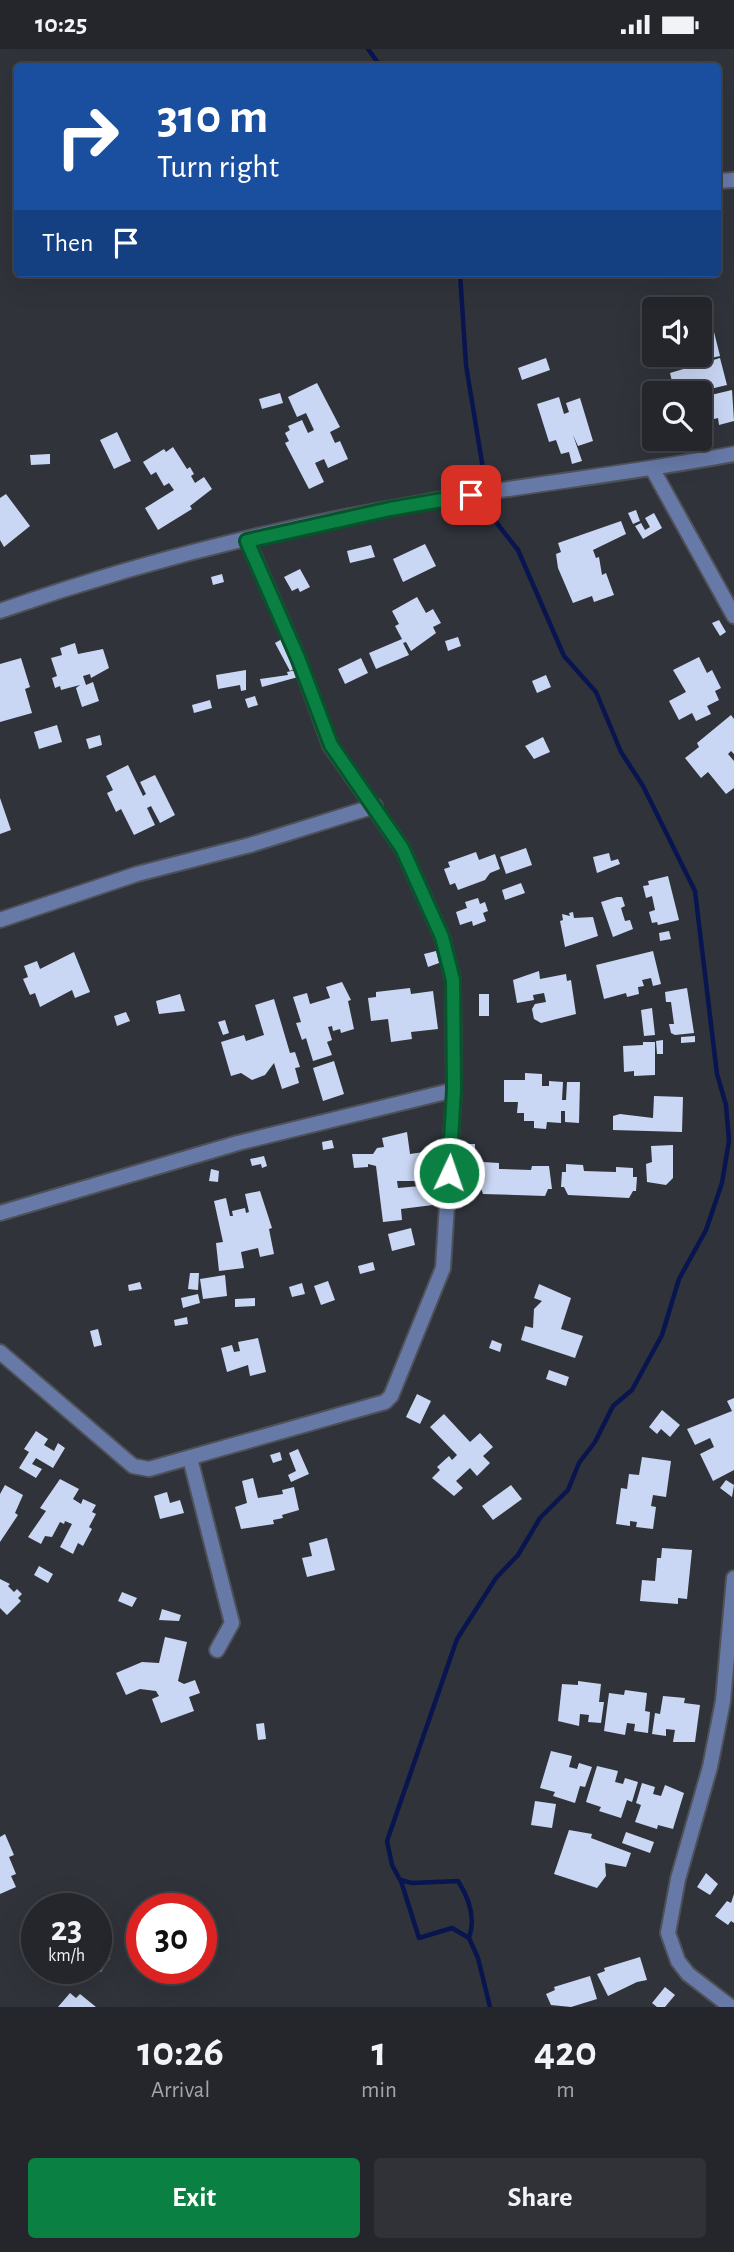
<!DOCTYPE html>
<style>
:root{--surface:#24262c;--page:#303238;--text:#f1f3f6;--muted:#a3a5a9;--line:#414348;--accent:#0b8043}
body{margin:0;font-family:"Alegreya Sans",sans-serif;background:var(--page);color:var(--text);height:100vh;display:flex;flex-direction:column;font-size:26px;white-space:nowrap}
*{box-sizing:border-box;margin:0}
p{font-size:23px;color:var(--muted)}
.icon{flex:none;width:38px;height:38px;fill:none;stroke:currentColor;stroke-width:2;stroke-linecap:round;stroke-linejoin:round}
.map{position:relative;height:1958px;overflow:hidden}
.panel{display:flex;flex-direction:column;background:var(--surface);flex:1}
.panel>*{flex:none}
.hud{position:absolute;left:14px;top:14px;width:707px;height:214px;border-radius:7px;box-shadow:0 7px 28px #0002,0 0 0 2px var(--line);background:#1a4fa0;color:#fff;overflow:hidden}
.controls{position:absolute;left:642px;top:248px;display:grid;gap:14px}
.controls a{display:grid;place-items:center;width:70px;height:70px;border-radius:7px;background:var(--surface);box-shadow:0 7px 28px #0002,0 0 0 2px var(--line);font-size:35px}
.speed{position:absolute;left:21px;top:1844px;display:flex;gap:14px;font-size:35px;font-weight:700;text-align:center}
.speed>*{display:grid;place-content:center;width:91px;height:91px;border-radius:50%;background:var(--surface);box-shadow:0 7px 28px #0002,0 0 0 2px var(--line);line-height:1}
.speed small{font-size:18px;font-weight:400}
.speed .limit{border:10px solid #d22;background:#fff;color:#111}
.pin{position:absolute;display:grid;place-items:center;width:60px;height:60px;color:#fff;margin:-30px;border-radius:14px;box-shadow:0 4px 10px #0006}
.me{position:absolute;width:77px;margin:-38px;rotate:3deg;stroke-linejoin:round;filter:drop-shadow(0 0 5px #0008)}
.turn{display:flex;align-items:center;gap:24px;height:147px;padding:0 28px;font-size:32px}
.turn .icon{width:91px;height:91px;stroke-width:2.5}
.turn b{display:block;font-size:49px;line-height:60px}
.then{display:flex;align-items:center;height:66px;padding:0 28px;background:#0003;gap:14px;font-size:26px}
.eta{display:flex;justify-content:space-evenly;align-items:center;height:119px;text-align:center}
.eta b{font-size:42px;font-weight:700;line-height:49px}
.action{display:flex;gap:14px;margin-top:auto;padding:14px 28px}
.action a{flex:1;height:80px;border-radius:7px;background:var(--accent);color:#fff;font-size:28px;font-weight:700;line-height:80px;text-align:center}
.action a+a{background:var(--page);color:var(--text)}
.status{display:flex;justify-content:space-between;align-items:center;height:49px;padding:0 35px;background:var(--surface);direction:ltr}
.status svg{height:19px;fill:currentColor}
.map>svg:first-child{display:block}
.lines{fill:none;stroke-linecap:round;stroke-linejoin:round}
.stream{stroke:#09154f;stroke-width:4.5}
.building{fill:#cad7f4}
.minor-casing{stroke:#4e5158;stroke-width:18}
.minor{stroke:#6779a7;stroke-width:14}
.route-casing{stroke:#07532c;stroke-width:18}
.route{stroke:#0b8043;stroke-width:12}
</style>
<div class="status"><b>10:25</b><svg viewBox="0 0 49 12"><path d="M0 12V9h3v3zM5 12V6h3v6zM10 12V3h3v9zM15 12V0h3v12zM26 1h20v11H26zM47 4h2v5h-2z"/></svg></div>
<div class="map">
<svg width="734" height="1958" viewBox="0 0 734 1958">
<rect width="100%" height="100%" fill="#30333a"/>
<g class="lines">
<!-- stream -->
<path class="stream" d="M368 0 381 18
M460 224 466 316 486 438
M401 1832 419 1889 452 1879 469 1889
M490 1958 478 1909 469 1889C476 1869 469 1849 458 1832L412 1834 400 1831 392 1816 387 1792 457 1590 496 1529 518 1506 540 1469 568 1441 579 1414 595 1393 613 1357 632 1341 662 1286 679 1230 706 1181 722 1134 729 1092 726 1056 717 1025 695 842 643 737 621 703 596 643 564 607 518 501 496 473 493 461"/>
</g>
<!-- building -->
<path class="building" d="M714 283 720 307 711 309 701 287Z
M546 309 550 321 522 331 518 319Z
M720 309 727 336 710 340 711 346 732 341 734 372 719 376 718 369 714 370 710 347 700 352V345H675L670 324Z
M317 334 340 378 330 383 335 394 340 392 348 410 328 419 324 410 315 414 324 433 309 440 285 394 289 392 285 384 290 381 288 377 302 371 308 384 314 381 306 364 297 368 288 348Z
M280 344 283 354 262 360 259 350Z
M559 348 564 365 569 363 566 354 580 349 593 392 578 397 573 386 582 412 572 415 569 403 561 405 556 391 549 393 537 355Z
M117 383 131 412 114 420 100 391Z
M173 398 187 420 190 418 194 425 191 427 195 434 204 428 212 440 190 457 192 460 158 481 145 459 174 441 169 434 164 437 156 423 151 426 143 413 164 400 166 403Z
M50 405V415L31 416 30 406Z
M6 445 30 477 4 498 0 491V449Z
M636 461 640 472 633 475 628 464Z
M654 464 662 479 643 490 635 477 641 474 645 481 650 478 645 469Z
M621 472 626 485 593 501 596 509 599 508 602 526 606 524 614 546 594 553 592 547 573 554 558 519 556 505 561 503 558 494Z
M425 495 436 517 403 533 393 510Z
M371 496 375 508 350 514 347 502Z
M300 520 310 538 300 543 298 539 292 542 284 528Z
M222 525 224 533 213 536 211 528Z
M417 548 426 564 433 560 441 574 433 578 436 584 411 602 406 593 403 594 409 606 376 620 369 604 402 590 395 577 399 575 392 562Z
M719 571 726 583 720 587 712 574Z
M458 588 461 597 448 602 445 592Z
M282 590 296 619 290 622 275 594Z
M75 594 78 605 103 600 109 619 91 629 90 625 83 627 86 636 93 633 99 652 82 658 76 639 80 636 61 641 60 637 55 639 52 629 57 627 51 609 62 606 60 599Z
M699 608 707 624 712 621 721 639 715 642 719 651 707 657 711 665 696 672 692 664 679 671 669 652 686 643 673 621Z
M21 609 30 638 25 640 32 664 0 673V615Z
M361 609 368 624 345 635 338 620Z
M246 621V641L241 642 240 636 218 640 216 626Z
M296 621 298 628 262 638 260 630 288 626 287 623Z
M546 626 551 638 537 644 532 632Z
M255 647 258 656 248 659 245 650Z
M210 651 212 659 194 664 192 656Z
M731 666 734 670V705L731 702 728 705 734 712V739L726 745 708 723 701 729 685 709 699 698 697 694Z
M57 676 62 693 39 700 34 683Z
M100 686 102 696 89 700 86 690Z
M543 688 550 703 534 710 525 697Z
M128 716 143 747 146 745 140 733 155 726 175 766 160 774 151 757 147 759 155 776 134 786 121 760 116 763 107 744 113 741 106 727Z
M0 749 11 781 0 785Z
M526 799 532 816 506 825 500 808Z
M476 803 479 811 495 805 500 820 490 824 485 831 458 841 455 834 450 836 444 820 450 818 448 813Z
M609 804 611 812 618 810 620 815 597 824 593 808Z
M668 827 679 871 658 876 657 873 652 874 649 863 655 861 652 847 646 849 643 837 649 836 648 832Z
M521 834 525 844 505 851 502 841Z
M617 848H622L625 857 621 859 625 872 630 871 633 880 613 888 601 853Z
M478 849 480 855 485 853 488 862 483 864 486 872 473 877 472 872 460 876 456 863 467 859 465 853Z
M573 863 574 869 593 868 598 887 565 898 560 872 563 871 562 865 570 867 569 864Z
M669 882 671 890 660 892 659 884Z
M436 902 439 914 428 918 424 905Z
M653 902 661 935 653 937 651 929 642 931 644 937 638 938 639 945 627 948 626 944 604 950 596 916Z
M74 903 90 943 75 949 72 941 40 958 35 944 30 946 23 930 28 928 24 917 37 912 40 920Z
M539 922 540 930 566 925 567 932 571 931 576 965 541 974 534 970 532 960 535 955 546 953 544 944 533 946 534 951 517 954 513 931Z
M342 933 351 951 348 952 354 980 341 984 340 980 333 982 332 977 328 978 332 991 327 993 332 1006 313 1012 306 989 302 991 296 974 301 973 293 948 307 944 310 955 330 949 326 938Z
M410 939 411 945 433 942 438 980 411 983 412 990 391 993 388 970 371 972 368 949 376 948V943Z
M687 939 694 984 675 986 671 984 669 975H674L671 953H666L665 943Z
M180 945 185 962 159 965 156 952Z
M479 945H489V967H479Z
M274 950 290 1004 295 1003 300 1018 295 1019 299 1034 282 1040 274 1014 265 1026 252 1031 241 1024 231 1027 221 993 244 986 246 992 264 986 255 956Z
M652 959 655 986 644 987 641 961Z
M126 963 130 972 117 977 114 967Z
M225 971 229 984 223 986 218 973Z
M695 987V993L681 994V988Z
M663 991V1005H657L656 992Z
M643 993H655V1026L634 1027V1022L624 1023 623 997 643 996Z
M334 1012 344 1045 323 1052 313 1019Z
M525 1024 542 1025V1037H549V1032L563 1033 562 1051H566L567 1033H580L579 1074 565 1073V1062H561V1074L547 1073 546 1080 534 1079V1072H524V1064H517L518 1053H504V1031H525Z
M654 1047 683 1048 682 1083 613 1081V1067L620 1065 653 1069Z
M407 1083 410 1105 424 1103 430 1128 416 1130 417 1132H397L398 1139 431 1136 433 1156 401 1160 402 1171 383 1173 376 1117 368 1115V1118L354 1119 352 1105H373L377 1099 384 1098 382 1089Z
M332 1091 334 1099 323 1101 322 1093Z
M467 1095H475V1110H467Z
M673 1096V1129L666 1136 647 1133 646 1115 652 1113 651 1097Z
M264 1107 267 1117 262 1119 261 1115 252 1117 250 1110Z
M482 1113 499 1114V1120L531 1121 532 1117H549L552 1140H548L545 1147 483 1145 480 1136H477V1121H482Z
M566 1115 583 1116 584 1122 616 1123V1118L633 1119V1128H637L636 1142H633L629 1149 568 1146 564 1138H561L562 1123H566Z
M211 1120 219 1122 218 1133 209 1132Z
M260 1142 272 1179 269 1180 274 1205 260 1208 258 1199 241 1203 244 1219 219 1222 216 1194 223 1193 214 1152 226 1149 230 1167H233L232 1162 245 1159 246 1164 249 1163 245 1145Z
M411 1179 415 1196 392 1202 388 1185Z
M373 1213 375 1221 360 1225 358 1217Z
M190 1224H199L198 1241 188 1240Z
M225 1226 227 1247 203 1250 200 1230Z
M328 1232 335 1251 321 1256 314 1237Z
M140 1233 142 1240 129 1242 128 1236Z
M302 1234 305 1245 292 1248 289 1238Z
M539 1235 571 1249 561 1280 583 1287 575 1309 521 1291 525 1277 533 1279 534 1260 542 1252 534 1249Z
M198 1245 200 1254 183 1259 181 1249Z
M255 1249V1257L235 1258V1250Z
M187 1268 188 1275 175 1277 174 1271Z
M98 1280 102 1296 94 1298 90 1282Z
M258 1289 266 1323 250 1327 248 1316 227 1323 221 1299 232 1296 234 1303 240 1302 238 1293Z
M492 1291 502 1295 500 1303 489 1299Z
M549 1321 569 1328 566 1337 546 1330Z
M417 1345 431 1352 420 1375 406 1368Z
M734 1349V1421L713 1432 700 1405 714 1398 710 1389 695 1396 687 1380 732 1362 727 1352Z
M662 1361 680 1376 670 1388 661 1380 657 1385 649 1378Z
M444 1365 470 1393 480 1384 493 1398 483 1407 490 1414 477 1427 470 1419 456 1432 463 1439 454 1447 432 1429 440 1421 437 1418 449 1407 452 1411 457 1406 430 1378Z
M36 1382 48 1390 44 1396 54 1402 58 1394 65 1399 53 1419 36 1409 32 1415 42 1420 36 1429 19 1419 29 1403 24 1400Z
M298 1400 309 1425 291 1433 288 1426 296 1422 289 1404Z
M280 1403 282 1411 273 1414 270 1406Z
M642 1408 671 1412 666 1448 653 1446 651 1457 656 1458 653 1480 636 1478 637 1473 630 1472V1477L616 1475 621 1439 627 1440 629 1425 639 1426Z
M253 1429 258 1449 283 1445 282 1441 294 1438 299 1461 282 1466 283 1469 273 1471 274 1475 241 1480 235 1458 247 1454 242 1432Z
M60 1430 79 1440 73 1450 81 1455 83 1450 96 1456 92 1463 96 1465 89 1478 92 1480 83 1497 78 1494 73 1505 60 1498 72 1475 65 1472 64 1475 60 1473 52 1488 45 1487 41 1495 28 1488 46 1462 40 1459Z
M726 1431 734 1436 732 1448 720 1439Z
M5 1436 23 1446 15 1464 18 1466 0 1493V1445Z
M511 1436 522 1450 493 1471 482 1457Z
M167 1443 170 1454 180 1451 184 1464 160 1470 154 1447Z
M327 1489 335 1521 307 1528 302 1509 312 1507 309 1494Z
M662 1499 692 1501 687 1550 678 1549V1555L640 1552 642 1531 655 1532 657 1509H661Z
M39 1517 53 1525 48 1534 34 1526Z
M0 1530 10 1535 8 1537 14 1543 17 1540 22 1545 18 1549 21 1552 7 1566 0 1559Z
M122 1543 137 1549 132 1558 118 1552Z
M162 1560 181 1566 179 1572 159 1571Z
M165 1588 187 1593 178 1632 184 1635 195 1631 200 1644 189 1648 194 1662 161 1674 152 1650 159 1647 156 1642 140 1640 126 1646 116 1624 142 1613 159 1614Z
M578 1632 601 1635 599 1653H604L601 1674 588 1673 589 1666 580 1665 579 1677 558 1672 562 1635 578 1636Z
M625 1641 647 1644 645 1662 650 1663 648 1684 634 1682 635 1675 627 1674 625 1686 604 1682 609 1644 624 1646Z
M663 1647 685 1649 684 1654 700 1656 695 1693H673L675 1681 666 1680V1687L652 1685 655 1664 660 1665Z
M264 1674 266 1690 258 1691 256 1675Z
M551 1702 572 1707 569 1718 577 1720 579 1714 592 1718 585 1738 580 1737 575 1754 553 1747 555 1743 540 1739Z
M597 1717 618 1722 615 1733 623 1735 625 1729 638 1733 632 1753 627 1751 621 1769 599 1762 601 1758 586 1753Z
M642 1734 655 1738 653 1745 661 1747 665 1736 684 1744 673 1780 658 1776 657 1780 635 1773 641 1756 636 1754Z
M535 1752 556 1755 552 1779 531 1776Z
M569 1781 592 1785 591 1789 631 1804 626 1818 605 1814 606 1827 597 1839 554 1825Z
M626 1783 654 1793 650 1804 622 1794Z
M5 1785 14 1806 9 1808 16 1825 11 1827 16 1838 0 1845V1788Z
M706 1824 718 1835 710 1846 697 1838Z
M734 1845V1874L731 1872 728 1876 715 1867 727 1852 731 1854Z
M96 1901 110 1909 101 1923 96 1920Z
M640 1908 647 1931 637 1933 608 1947 597 1925 605 1922 604 1919Z
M590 1927 597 1950 571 1958 551 1956 546 1945 555 1941 554 1938Z
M665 1938 675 1946 665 1958H657L652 1954Z
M70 1944 76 1949 80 1945 96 1958H58Z"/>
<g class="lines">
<!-- minor casing -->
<g class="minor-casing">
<path id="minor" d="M718 132 734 131
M653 421 734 567
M0 562C134 515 275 479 415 455 521 436 628 425 734 405
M0 871 137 825 250 796 375 757
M0 1164 238 1094 454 1041
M0 1303 133 1417 149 1420 385 1353 391 1347 443 1219 454 1041 453 931 442 888 402 799 330 696 299 611 247 491
M190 1409 232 1574 217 1601
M731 1958 688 1925 678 1912 668 1884 678 1830 710 1718 723 1652 734 1529"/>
</g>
<!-- minor -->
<use href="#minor" class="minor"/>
</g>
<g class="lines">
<!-- route casing -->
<g class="route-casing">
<path id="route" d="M449 1124 454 1041 453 931 442 888 402 799 331 696 299 611 247 492 390 460 471 446"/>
</g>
<!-- route -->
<use href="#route" class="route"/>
</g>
</svg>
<div class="controls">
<a><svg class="icon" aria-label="sound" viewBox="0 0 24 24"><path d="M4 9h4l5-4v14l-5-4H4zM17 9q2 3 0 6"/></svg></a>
<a><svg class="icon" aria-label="search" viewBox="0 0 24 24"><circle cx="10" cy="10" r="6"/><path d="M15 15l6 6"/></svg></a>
</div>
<div class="speed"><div>23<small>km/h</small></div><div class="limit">30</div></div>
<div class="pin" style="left:471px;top:446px;background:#d93025"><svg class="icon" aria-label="arrive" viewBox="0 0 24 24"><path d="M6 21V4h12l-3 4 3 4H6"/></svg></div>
<svg class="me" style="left:449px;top:1124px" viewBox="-20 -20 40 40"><circle r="17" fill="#0b8043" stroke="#fff" stroke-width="3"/><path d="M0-11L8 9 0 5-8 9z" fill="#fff"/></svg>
<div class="hud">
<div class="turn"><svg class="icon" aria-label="right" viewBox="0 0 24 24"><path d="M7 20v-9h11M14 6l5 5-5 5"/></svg><div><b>310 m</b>Turn right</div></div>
<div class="then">Then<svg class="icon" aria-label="arrive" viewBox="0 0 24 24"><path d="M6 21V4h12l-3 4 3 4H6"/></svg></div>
</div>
</div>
<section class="panel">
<div class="eta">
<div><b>10:26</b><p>Arrival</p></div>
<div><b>1</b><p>min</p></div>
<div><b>420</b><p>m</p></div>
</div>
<div class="action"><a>Exit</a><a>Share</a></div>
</section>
